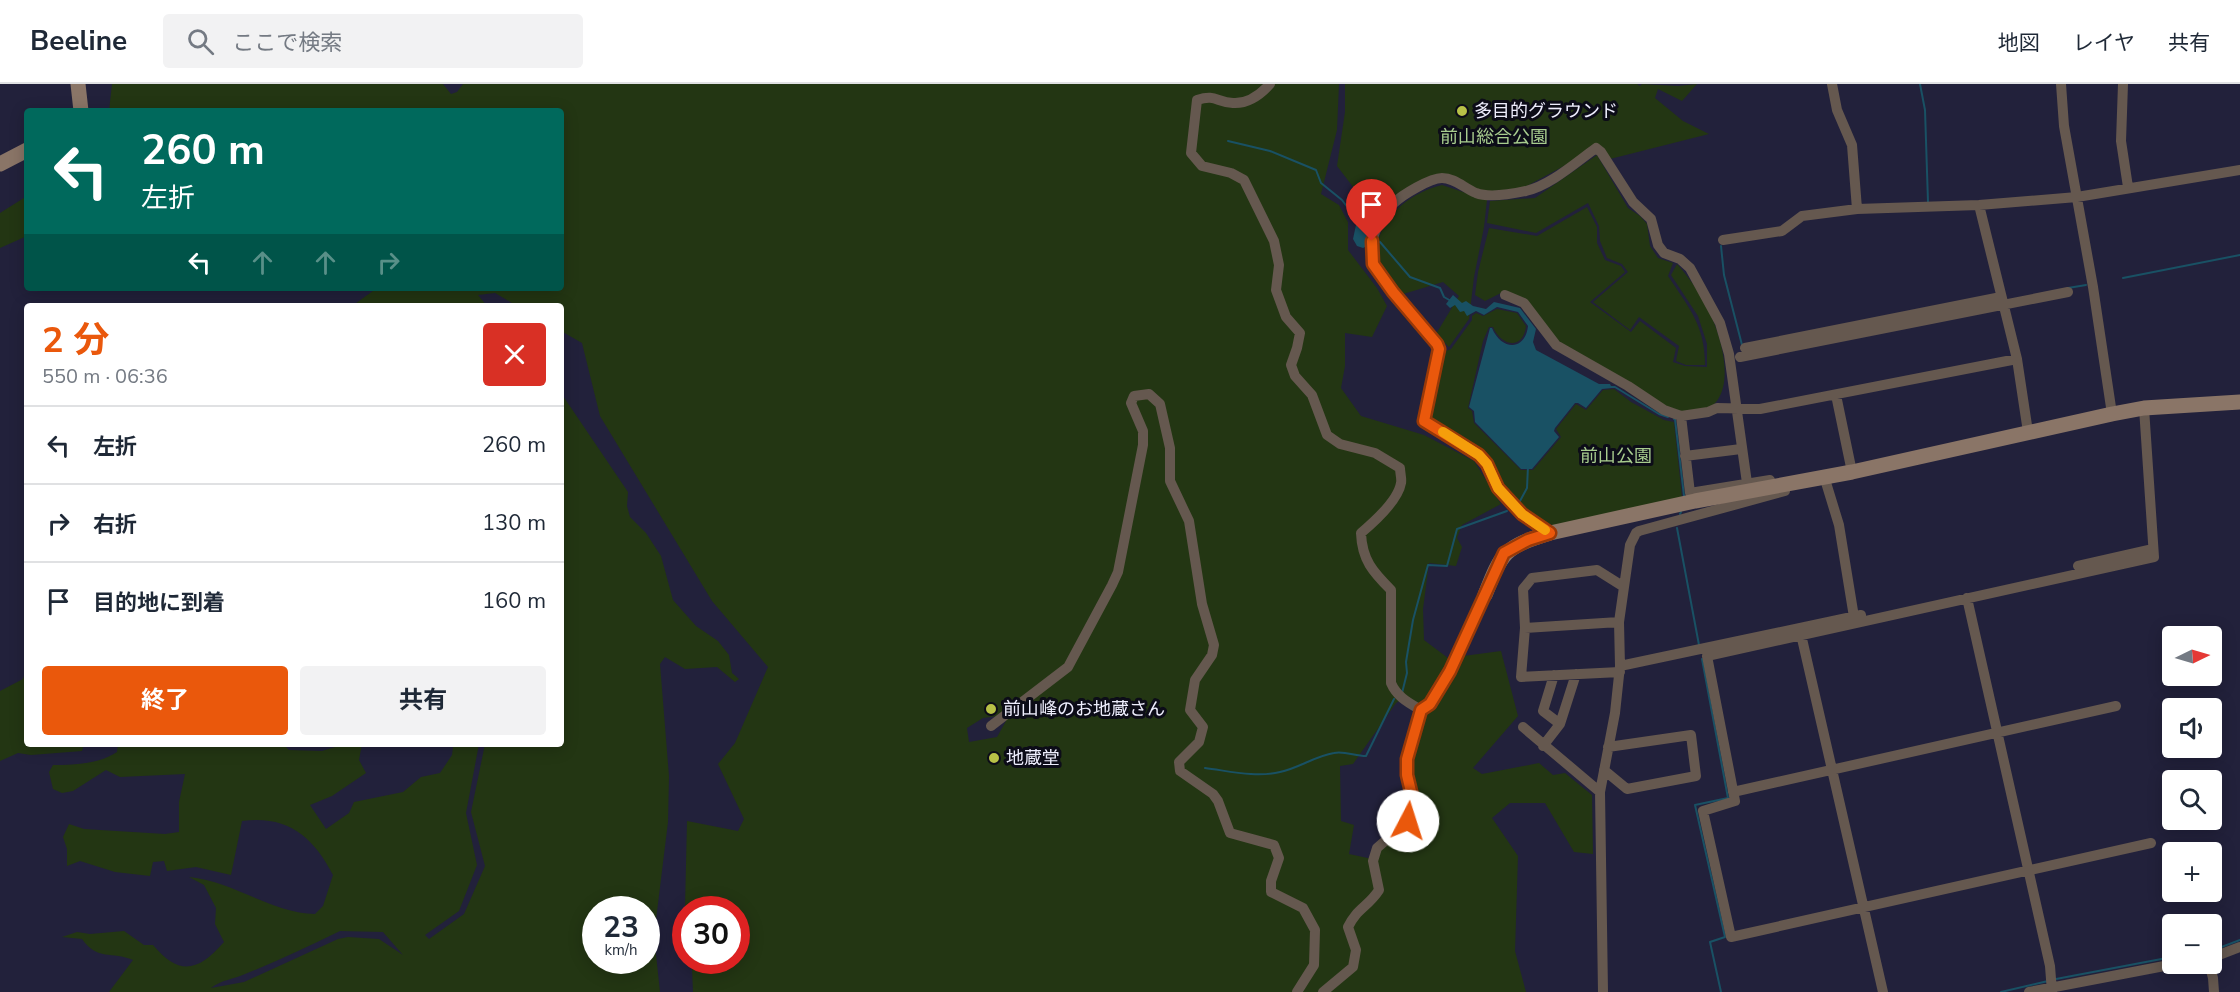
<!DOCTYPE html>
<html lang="ja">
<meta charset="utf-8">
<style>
:root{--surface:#fff;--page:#f2f2f3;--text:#1f2937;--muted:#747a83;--line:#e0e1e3;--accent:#ea580c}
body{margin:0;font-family:"Nunito Sans","Noto Sans JP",sans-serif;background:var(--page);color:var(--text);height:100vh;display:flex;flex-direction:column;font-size:22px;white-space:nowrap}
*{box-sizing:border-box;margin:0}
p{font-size:20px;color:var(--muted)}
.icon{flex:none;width:33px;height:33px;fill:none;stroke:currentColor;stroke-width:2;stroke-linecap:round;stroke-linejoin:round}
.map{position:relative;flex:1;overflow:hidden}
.sheet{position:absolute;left:24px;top:219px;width:540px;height:444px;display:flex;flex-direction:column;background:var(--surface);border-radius:6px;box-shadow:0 3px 15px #0003}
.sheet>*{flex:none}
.hud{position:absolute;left:24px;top:24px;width:540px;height:183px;border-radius:6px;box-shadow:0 3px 15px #0003;background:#00695c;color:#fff;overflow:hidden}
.needle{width:39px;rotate:85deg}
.fabs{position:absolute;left:2162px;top:542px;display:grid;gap:12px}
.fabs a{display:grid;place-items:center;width:60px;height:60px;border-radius:6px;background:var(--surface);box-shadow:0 3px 15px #0003;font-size:30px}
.speed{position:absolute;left:582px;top:812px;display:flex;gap:12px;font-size:30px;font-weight:700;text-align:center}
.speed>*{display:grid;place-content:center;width:78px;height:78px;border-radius:50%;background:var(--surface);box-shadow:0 3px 15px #0003;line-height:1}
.speed small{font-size:15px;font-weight:400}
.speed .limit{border:9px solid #d22;background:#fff;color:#111}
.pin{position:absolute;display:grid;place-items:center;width:51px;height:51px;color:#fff;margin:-62px -26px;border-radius:50% 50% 50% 0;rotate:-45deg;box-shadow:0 0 6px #0007}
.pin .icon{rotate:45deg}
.me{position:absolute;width:66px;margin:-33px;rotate:5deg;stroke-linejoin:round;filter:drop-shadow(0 0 4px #0008)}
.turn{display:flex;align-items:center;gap:21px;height:126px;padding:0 18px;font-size:27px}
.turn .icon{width:78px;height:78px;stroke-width:2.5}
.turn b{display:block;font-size:42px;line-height:51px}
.lanes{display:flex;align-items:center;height:57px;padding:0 18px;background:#0003;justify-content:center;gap:30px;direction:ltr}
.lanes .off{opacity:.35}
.round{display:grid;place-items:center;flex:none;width:63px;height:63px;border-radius:6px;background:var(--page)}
.overview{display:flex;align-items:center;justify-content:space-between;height:102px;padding:0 18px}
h1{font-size:36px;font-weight:700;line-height:45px;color:var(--accent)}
.button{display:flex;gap:12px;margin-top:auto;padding:12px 18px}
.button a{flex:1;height:69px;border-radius:6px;background:var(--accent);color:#fff;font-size:24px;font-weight:700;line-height:69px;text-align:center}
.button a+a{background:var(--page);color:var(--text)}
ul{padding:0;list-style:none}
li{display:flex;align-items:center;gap:18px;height:78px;padding:0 18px;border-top:2px solid var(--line)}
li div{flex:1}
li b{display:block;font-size:22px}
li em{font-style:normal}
header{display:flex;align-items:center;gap:36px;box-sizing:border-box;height:84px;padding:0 30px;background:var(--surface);border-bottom:2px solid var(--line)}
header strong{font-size:28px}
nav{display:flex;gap:33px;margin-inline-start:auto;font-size:21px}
.search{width:420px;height:54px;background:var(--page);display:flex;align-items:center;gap:15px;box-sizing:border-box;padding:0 21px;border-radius:6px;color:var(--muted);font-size:22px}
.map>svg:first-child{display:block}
.green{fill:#233613;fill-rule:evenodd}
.water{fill:#195164}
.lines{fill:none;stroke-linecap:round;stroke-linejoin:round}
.stream{stroke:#195164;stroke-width:2}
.street{stroke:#65584f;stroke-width:10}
.secondary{stroke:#8a7567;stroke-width:15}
.route-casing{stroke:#983908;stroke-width:15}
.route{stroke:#ea580c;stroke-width:10}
.slow{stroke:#f59e0b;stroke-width:10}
.poi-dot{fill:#b8c147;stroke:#0c0c18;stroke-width:2}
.labels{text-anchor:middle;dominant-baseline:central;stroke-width:6;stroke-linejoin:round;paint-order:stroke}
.poi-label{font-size:18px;fill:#eeeefd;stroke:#0c0c18;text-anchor:start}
.park-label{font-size:18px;fill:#a8cd8e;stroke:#0c0c18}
</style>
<header>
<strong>Beeline</strong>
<div class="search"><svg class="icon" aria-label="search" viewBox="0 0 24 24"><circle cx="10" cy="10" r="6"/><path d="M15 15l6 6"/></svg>ここで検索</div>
<nav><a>地図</a><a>レイヤ</a><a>共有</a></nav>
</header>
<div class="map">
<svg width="2240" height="908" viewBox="0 0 2240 908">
<rect width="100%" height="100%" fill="#22213b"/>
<!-- green -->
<path class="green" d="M112 0H443L451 10 457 8 463 0H1339L1337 46 1321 110 1339 121 1348 138V166L1377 204 1387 222 1372 253 1345 249V282L1341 304 1361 332 1424 351 1474 377 1501 420 1462 441 1457 454 1462 463 1456 482 1429 479 1423 525 1424 556 1448 574 1501 567 1518 632 1473 684 1482 690 1539 679 1553 691 1565 689 1592 711 1593 770 1574 768 1545 719H1510L1492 734 1518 772 1515 867 1526 908H693L692 885 688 876H736V825H686L685 870 684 866 687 737 738 747 744 735 718 680 735 659 768 583 712 517 600 332 582 259 561 247V222H517L495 209 478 211 487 222H352L377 204H561V27H109ZM1405 613 1426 626 1410 676V741L1381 766 1377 776 1349 770 1354 741 1341 737 1340 682 1353 680 1396 619ZM998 632 1006 637 997 653 969 658 967 644 983 634Z
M1345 0H1637L1640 2 1642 0 1678 2 1697 0 1682 17 1658 5 1655 14 1683 37 1709 50 1610 75 1601 62 1523 104 1486 108 1476 105 1451 91 1412 102 1389 117 1379 134 1370 125 1337 82 1345 28Z
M1597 71 1628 124 1640 132 1647 140 1650 162 1658 174 1673 179 1668 192C1689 224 1705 241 1705 281H1686L1676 277 1679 262 1639 233 1630 246 1593 218 1628 188 1622 180 1607 174 1600 157 1599 142 1588 119 1536 149 1487 139 1490 117 1535 114Z
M1442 101 1487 116 1484 143 1474 193 1469 235 1449 263 1436 250 1459 212 1443 198 1400 211C1394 202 1379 185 1376 176 1375 171 1377 162 1378 157 1386 128 1413 108 1442 101Z
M27 112V152L0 164V129Z
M1587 123 1597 143V159L1605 176 1621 182 1625 188 1590 218 1631 248 1640 237 1676 264 1673 278 1685 282 1707 283V260L1698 232 1671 191 1677 180C1691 196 1704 214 1712 234 1731 277 1737 345 1669 324L1555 255 1526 215 1503 208 1485 217 1475 211 1478 188 1489 144 1537 152Z
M1497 225 1517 229 1526 242C1523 267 1501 262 1493 243H1489L1483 257 1468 324 1472 327 1474 339 1521 386H1533L1561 353 1556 345 1576 320 1586 326 1603 306 1614 305 1631 318 1664 336 1674 338 1682 413 1554 442C1532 431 1507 414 1496 391L1432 336 1430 329 1443 268 1451 265 1472 236V232L1476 229 1483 232Z
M561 309 628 408 627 422 630 433 646 449 661 472 673 516 696 542 718 557 729 571 732 589 739 595 735 598 717 583 685 585 665 573 660 580 669 692 668 738 654 852 660 908H109L133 876C112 867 97 877 82 855L62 853 77 848 90 850 124 847 144 861H153C179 892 198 888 224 858L215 840 216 824 204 801 189 793C233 797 271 829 315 830L323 822 333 791C313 752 287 731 242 737L231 791 196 783 167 787 164 777 153 778 150 792 115 788 80 777 67 782V765L63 753 69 740 84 745 165 750 179 748V718L185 690 120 693 106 686 73 707 62 709 53 705 49 688 53 681C75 681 99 680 117 668L118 660H283L289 666 322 667 345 660H362L359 676 366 689 332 712 310 721 326 745 349 729 354 718 403 708 421 693 440 689 452 671 453 663 447 660H479L466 729 477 781 459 827 425 851 429 855 464 830 485 782 471 728 485 660H561ZM596 825H646V876H596ZM340 847 383 848 403 871 379 855 348 853 338 855 244 898 211 904C221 896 234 895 245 890 278 877 309 862 340 847Z
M27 583V660H84L82 667 31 671 18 669 0 677V607L23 595Z"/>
<!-- water -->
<path class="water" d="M1367 133 1374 135V140L1368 150 1367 162 1363 164 1357 162 1353 155 1356 141Z
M1453 211 1462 219 1466 217 1473 222 1486 225 1494 218 1520 224 1536 245 1533 258 1536 266 1599 300H1610L1612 304 1602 305 1586 324 1578 319H1575L1555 344 1554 347 1559 353 1532 385H1521L1475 338 1474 327 1469 323 1490 244H1492C1501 266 1525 268 1528 242L1518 228 1497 223 1484 231 1476 227 1467 232 1464 227 1460 228 1455 221 1450 224 1446 220Z"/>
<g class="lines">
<!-- stream -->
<path class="stream" d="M1920 0 1925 26 1928 118
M1228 57 1270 67 1316 86 1321 99 1342 116 1361 141
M1380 158 1410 193 1440 204 1444 213 1451 217
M1721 162 1724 191 1742 261
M2123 194 2240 171
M2068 204 2086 201
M1610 303H1615L1659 330 1668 333
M1674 335H1675L1684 412
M1520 417 1527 404 1528 382
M1680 430 1681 428
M1677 444 1699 561
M1702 575 1728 714 1695 721 1725 853 1710 858 1721 908
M1402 609 1407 589 1406 578 1413 536 1428 481 1447 482 1457 445 1507 427
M1205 684C1229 687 1256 694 1280 688 1299 684 1315 672 1334 669 1345 667 1355 672 1366 672L1394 615
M2211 867 2240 856
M2056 895 2172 873
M2001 908 2048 897"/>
<!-- street -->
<path class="street" d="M1270 0C1261 10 1248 20 1233 19 1216 18 1216 10 1197 16L1191 69 1202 82 1231 89 1244 96 1274 157 1279 181 1276 206 1286 233 1300 249 1297 264 1291 281 1295 292 1312 311 1327 351 1340 360 1375 369 1400 384C1400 389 1402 395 1401 399 1398 417 1374 438 1361 449 1362 476 1373 488 1391 506V599C1397 613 1409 619 1421 626 1447 608 1471 542 1485 511
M1832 0 1837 26 1852 61 1857 125
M2061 0 2064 42 2093 203 2112 330
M2123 0 2121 57 2128 103
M1979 121 2017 275 2028 348
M1723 156 1782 147 1802 132 1857 125 1979 121 2077 113 2240 86
M1505 211 1524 219 1556 261 1628 302 1664 326 1681 332 1708 328 1717 324 1760 325 2017 275
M1745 264 2001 213
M1740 273 2068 208
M1836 311 1852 388
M2144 324 2154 473 1707 572 1735 717 1703 727 1731 853 2151 759
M1681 332 1690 409 1770 396
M1685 372 1741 365
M1824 392 1839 441 1854 533
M1550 449 1522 430 1498 404 1487 380 1479 371 1424 337 1439 265 1437 260C1419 239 1385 205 1374 181 1364 162 1380 133 1394 119 1402 111 1430 94 1442 94 1455 94 1464 104 1476 109 1489 114 1512 110 1526 107 1551 101 1575 79 1596 64L1601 68 1633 118 1651 135 1658 161 1664 169 1680 175 1690 184 1720 239 1729 270 1747 399
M2078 482 2153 465
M1967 514 2050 882 2052 908
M1525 544 1619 538
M1800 546 1883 908
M1620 582 1861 531
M1620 588 1521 593 1525 544 1523 505 1532 494 1597 486 1624 503
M1554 591 1543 627 1560 640
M991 642 1068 583 1112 501 1118 488 1143 361V347L1131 319 1134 312 1149 310 1160 320 1170 364V397L1189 437 1202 520 1214 561 1212 571 1195 596 1190 626 1203 643 1199 658 1179 678 1180 687 1213 710 1218 717 1230 749 1274 761 1279 774 1271 797V808L1303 824 1315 846 1314 881 1297 908
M1523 643 1600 708
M1543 662 1560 640 1576 590
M1604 686 1627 705 1696 692 1691 651 1608 663
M1733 708 2116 622
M2211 874 2240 863
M2209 879 2213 894 2214 908
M1323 908 1353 883 1356 866 1348 843C1357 824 1368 823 1379 806L1373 777 1377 764 1408 737 1414 720 1407 691V675L1421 626
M1603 908 1600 708 1615 629 1620 582 1619 538 1630 461 1636 449 1639 447 1785 407
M2029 908 2180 879"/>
<!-- secondary -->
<path class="secondary" d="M78 0 81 27
M0 80 27 66
M1485 511C1502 468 1504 463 1550 449L1695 417 1852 388 2112 330 2144 324 2240 318"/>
</g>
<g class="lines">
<!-- route casing -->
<g class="route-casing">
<path id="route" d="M1372 157 1373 180 1393 208 1437 260 1439 265 1424 337 1479 371 1487 380 1498 404 1522 430 1550 449 1528 456 1504 469 1450 587 1430 620 1421 626 1407 675V691L1414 720 1408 737"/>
</g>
<!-- route -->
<use href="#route" class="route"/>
<!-- slow -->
<path class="slow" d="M1443 348 1479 371 1487 380 1498 404 1522 430 1545 446"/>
</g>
<!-- markers -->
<g class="poi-dot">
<circle cx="1462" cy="27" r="6"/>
<circle cx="991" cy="625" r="6"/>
<circle cx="994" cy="674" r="6"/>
</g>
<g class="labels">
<!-- poi labels -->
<g class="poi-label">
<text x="1474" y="27">多目的グラウンド</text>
<text x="1003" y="625">前山峰のお地蔵さん</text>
<text x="1006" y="674">地蔵堂</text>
</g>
<!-- park labels -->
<g class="park-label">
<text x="1494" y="53">前山総合公園</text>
<text x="1616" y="372">前山公園</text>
</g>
</g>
</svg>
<div class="fabs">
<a><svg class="needle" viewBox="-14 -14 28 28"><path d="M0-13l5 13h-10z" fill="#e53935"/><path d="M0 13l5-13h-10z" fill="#747a83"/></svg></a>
<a><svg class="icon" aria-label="sound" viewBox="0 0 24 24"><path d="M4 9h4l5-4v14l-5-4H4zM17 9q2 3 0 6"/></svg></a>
<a><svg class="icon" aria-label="search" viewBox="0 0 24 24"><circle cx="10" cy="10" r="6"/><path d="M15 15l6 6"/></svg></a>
<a>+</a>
<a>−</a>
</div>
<div class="speed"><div>23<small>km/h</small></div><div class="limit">30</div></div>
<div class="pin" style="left:1372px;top:157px;background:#d93025"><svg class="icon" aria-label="arrive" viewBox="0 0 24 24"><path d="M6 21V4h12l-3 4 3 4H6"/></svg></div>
<svg class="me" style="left:1408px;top:737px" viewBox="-20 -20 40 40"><circle r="19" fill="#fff"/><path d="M0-13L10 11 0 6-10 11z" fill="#ea580c"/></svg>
<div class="hud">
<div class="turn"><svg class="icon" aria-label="left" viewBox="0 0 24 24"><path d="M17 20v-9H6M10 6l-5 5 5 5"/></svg><div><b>260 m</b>左折</div></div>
<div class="lanes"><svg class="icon" aria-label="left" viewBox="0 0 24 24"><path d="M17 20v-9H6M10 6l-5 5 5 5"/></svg><svg class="icon off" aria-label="ahead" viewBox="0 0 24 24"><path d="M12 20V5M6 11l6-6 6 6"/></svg><svg class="icon off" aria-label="ahead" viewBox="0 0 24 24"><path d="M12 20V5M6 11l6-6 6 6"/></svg><svg class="icon off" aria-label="right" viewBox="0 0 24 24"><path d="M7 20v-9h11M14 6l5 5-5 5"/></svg></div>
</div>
<section class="sheet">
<div class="overview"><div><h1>2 分</h1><p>550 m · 06:36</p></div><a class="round" style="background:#d93025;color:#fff"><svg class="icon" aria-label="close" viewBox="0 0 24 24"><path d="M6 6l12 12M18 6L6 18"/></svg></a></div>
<ul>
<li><svg class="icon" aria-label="left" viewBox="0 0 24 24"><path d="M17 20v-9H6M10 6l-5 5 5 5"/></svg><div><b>左折</b></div><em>260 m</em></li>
<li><svg class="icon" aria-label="right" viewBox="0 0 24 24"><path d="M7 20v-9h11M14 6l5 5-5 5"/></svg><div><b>右折</b></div><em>130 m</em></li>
<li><svg class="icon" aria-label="arrive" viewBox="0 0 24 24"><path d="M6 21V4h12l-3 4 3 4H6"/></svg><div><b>目的地に到着</b></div><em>160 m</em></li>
</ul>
<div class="button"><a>終了</a><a>共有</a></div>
</section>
</div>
